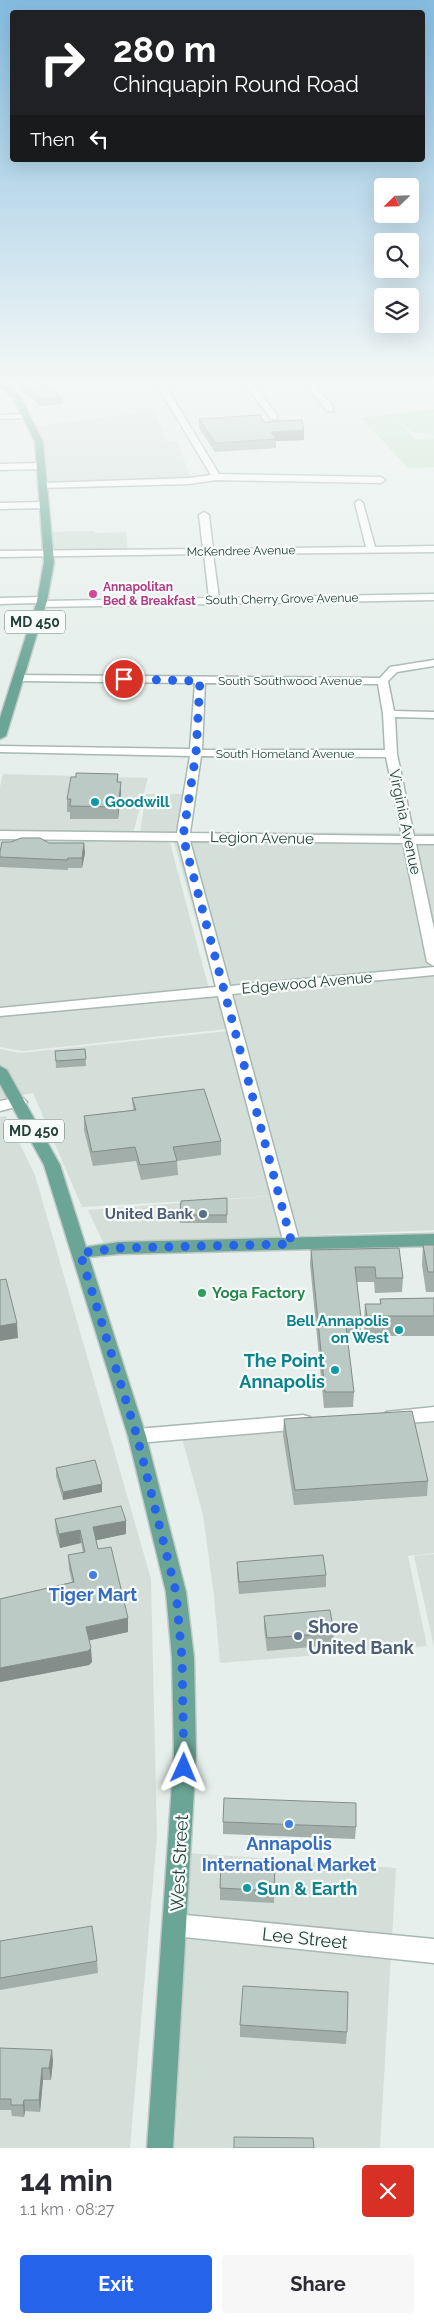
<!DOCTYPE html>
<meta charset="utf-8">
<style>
:root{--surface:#fff;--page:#f7f7f7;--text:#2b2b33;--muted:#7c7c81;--accent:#2563eb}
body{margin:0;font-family:Raleway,sans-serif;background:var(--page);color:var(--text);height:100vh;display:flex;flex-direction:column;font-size:19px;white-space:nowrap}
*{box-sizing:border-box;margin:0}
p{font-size:16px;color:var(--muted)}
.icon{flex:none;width:28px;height:28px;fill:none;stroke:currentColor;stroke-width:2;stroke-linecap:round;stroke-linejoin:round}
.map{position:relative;height:2148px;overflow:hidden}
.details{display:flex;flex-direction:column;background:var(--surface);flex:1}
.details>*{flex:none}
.guide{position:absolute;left:10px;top:10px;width:415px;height:152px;border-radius:5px;box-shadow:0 5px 20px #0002;background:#202124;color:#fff;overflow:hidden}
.needle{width:32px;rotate:247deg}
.controls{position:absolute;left:374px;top:178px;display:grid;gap:10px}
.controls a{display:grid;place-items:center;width:45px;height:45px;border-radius:5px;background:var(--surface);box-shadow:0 5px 20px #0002;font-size:25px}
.pin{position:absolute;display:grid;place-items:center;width:42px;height:42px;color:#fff;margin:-21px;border:2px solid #fff;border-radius:50%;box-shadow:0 1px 5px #0007}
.me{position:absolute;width:55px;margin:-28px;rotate:1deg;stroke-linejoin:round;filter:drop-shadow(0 0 4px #0008)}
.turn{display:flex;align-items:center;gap:18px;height:105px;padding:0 20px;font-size:22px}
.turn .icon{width:65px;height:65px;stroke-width:2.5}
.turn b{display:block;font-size:35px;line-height:42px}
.then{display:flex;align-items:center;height:48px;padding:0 20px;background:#0003;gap:10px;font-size:19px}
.round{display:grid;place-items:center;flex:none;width:52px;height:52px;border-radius:5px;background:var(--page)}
.head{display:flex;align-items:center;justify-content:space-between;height:85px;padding:0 20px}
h1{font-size:30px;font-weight:700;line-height:38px}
.cta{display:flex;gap:10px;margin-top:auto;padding:10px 20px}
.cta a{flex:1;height:58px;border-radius:5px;background:var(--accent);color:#fff;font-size:20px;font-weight:700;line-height:58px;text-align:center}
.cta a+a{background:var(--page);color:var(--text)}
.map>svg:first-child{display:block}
.built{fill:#d4dfda}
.green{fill:#bfe0c8}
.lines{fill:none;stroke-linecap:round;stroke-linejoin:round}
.minor-casing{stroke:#a8b8b2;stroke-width:3}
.major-casing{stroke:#c2cac8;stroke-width:3}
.minor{fill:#fff;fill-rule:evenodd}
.major{fill:#6aa596;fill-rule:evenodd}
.wall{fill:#a1aea9}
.shaded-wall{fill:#838d89}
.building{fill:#bbcac4;stroke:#838d89}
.route{stroke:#2563eb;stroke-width:9;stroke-dasharray:0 16.2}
.hotel-dot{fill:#d1479c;stroke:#f7fbf9;stroke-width:2}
.culture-dot{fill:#0f9aa8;stroke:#f7fbf9;stroke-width:2}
.service-dot{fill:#5c6f8a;stroke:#f7fbf9;stroke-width:2}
.leisure-dot{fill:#2e9e5b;stroke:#f7fbf9;stroke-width:2}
.shop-dot{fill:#3f7fe0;stroke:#f7fbf9;stroke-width:2}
.labels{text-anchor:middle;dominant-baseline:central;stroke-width:4.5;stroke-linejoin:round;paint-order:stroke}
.far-street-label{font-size:12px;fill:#24423a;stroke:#f7fbf9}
.far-hotel-label{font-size:12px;font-weight:bold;fill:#b23c85;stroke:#f7fbf9;text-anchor:start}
.shield{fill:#f7fbf9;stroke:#637a73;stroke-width:1}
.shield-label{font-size:14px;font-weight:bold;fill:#24423a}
.culture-label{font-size:15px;font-weight:bold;fill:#0d838f;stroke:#f7fbf9;text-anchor:start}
.street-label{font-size:15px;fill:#24423a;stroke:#f7fbf9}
.service-label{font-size:15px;font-weight:bold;fill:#4e5e75;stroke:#f7fbf9;text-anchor:end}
.leisure-label{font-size:15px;font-weight:bold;fill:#27864d;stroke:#f7fbf9;text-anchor:start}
.near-culture-label{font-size:18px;font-weight:bold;fill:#0d838f;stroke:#f7fbf9;text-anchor:end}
.near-shop-label{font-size:18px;font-weight:bold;fill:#366cbe;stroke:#f7fbf9}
.near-service-label{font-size:18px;font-weight:bold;fill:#4e5e75;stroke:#f7fbf9;text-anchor:start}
.near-street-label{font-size:18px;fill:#24423a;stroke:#f7fbf9}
</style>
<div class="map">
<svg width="434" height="2148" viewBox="0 0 434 2148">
<rect width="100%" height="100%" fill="#e6efeb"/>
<!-- built -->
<path class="built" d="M155 411 167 442 177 441 191 478 49 484 45 453 36 426Z
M95 531V533L126 532 128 551 52 552 51 532Z
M3 774 148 778 133 833 170 843 209 989 0 1007V787Z
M146 794H187L192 832 434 833V1230L104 1244 88 1210 272 1196 82 1207 33 1093 0 1099V1049L21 1053 228 1031 237 1028 23 1051 0 1047V1015L216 991 174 842 140 833Z
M6 1116 35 1175 151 1579 157 1836 130 2148H0V1117Z
M434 1422V1553L408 1556 427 1646 220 1663 214 1596 203 1515 182 1438Z
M434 1554V1647L414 1556Z
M189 1853 396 1868 380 2148H175Z"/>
<!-- green -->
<path class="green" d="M434 409V435L412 432 392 416 415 439 434 438V467L408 468 361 418Z"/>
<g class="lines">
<!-- minor casing -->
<g class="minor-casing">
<path id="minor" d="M154 380H162L219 474 381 477 385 480 381 483 216 480 189 484 41 488 40 486 44 483 189 478 211 475Z
M242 380H250L277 415V419H271Z
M302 380H310L333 407V411H327Z
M30 414 31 416 27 418 0 419V415Z
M0 464 41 463 45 466 41 469 0 470Z
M359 500 363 503 375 547 434 546V552L213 554 219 598 434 594V600L41 607 37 606V603L0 604V598L42 597 46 598V601L209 598 204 554 0 557V551L203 549 199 515 204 512 209 515 213 549 366 547 355 503Z
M0 503 44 502 48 505 44 508 0 509Z
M434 660V666L397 672 388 681 394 711 434 712V718L395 717 397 754 414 836H434V844H416L434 929V966L427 962 403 843 190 841 230 986 434 967V975L232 994 300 1244 298 1248H286L284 1244 218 996 0 1016V1008L216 987 178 841 0 839V831L177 833 190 756 0 752V746L190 749 195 683 18 681 13 678 18 675 380 678 390 667ZM205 683 378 684 383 714 385 750H202ZM201 756 386 757 402 836 190 833Z
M19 1097 24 1099 27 1102 24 1105 0 1111V1101Z
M434 1407V1421L393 1424 386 1422 384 1417 386 1412Z
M303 1415 310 1417 312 1422 310 1427 303 1429 137 1443 130 1441 128 1436 130 1431 137 1429Z
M175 1914 434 1939V1963L175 1936 166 1933 163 1925 166 1917Z"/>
</g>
<!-- major casing -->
<g class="major-casing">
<path id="major" d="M0 381 20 396 43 442 54 562 47 601 6 736 0 739V718L37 601 44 562 35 442 14 399 0 387Z
M0 1066 7 1070 60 1165 86 1247 119 1242 434 1234V1246L119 1254 89 1257 146 1436 186 1592 194 1658 196 1755 173 2148H147L174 1755 172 1658 166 1592 128 1436 44 1165 0 1084Z"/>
</g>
<!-- minor -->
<use href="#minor" class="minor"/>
<!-- major -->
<use href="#major" class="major"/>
</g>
<!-- wall -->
<path class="wall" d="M17 380H35L63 398V404L41 406 17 386Z
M199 419 264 422 304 430V440L276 441V448L215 452 199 428Z
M118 774V782L121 794 118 819H70V812H67V799Z
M49 843H84L85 853 82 868H68V870L0 867V852Z
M85 1049 86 1066 56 1068 55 1051Z
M132 1098 221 1141V1155L177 1161 178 1175 141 1180 136 1161 93 1166 84 1130V1116L133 1110Z
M227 1198V1223H180V1215Z
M423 1245H434V1292H426L422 1265Z
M399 1248 403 1278 402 1292 375 1293 374 1282H357L361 1318V1333H347L354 1392 353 1407 324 1408 310 1264 311 1250Z
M434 1298V1336H365L364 1324 365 1304H380V1299Z
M284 1419 428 1481 427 1496 294 1505 283 1435Z
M56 1468 102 1492 63 1500 56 1476Z
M55 1519 126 1521V1534L96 1540 98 1549 128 1632 89 1640 92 1662 89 1665 0 1682V1599L72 1582 69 1569 68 1555 83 1552 81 1543 60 1548 56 1533Z
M237 1562 326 1575V1587L239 1594 237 1574Z
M264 1616 334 1633 333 1645 267 1651 264 1628Z
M223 1822 356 1827 355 1839 223 1834Z
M275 1864 274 1903 220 1900V1888Z
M0 1941 97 1961 98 1973 0 1990Z
M240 2025 347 2032 346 2044 240 2037Z
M0 2048 53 2061 51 2080H43L40 2112 25 2111 24 2117 12 2116 11 2110H0Z"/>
<!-- shaded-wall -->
<path class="shaded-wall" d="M304 430V440L276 441V439L271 432Z
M121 782V794L118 819V807Z
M84 843 85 853 82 868V858Z
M17 1323 18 1338 0 1341V1326Z
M102 1484V1492L63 1500V1492Z
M126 1521V1534L93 1541V1527Z
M80 1530 81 1543 60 1548 59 1534Z
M128 1618V1632L87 1641 86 1627Z
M91 1648 92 1662 89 1665 0 1682V1668Z
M52 2050 53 2061 51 2080 49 2068Z
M42 2068 43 2080 40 2112 39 2100Z
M24 2100 25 2111 24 2117 23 2105Z"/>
<!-- building -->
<path class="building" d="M18 380H35L41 385 46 384 63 398 40 399Z
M260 415 264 422 302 420 304 430 271 432 276 439 215 443 199 419Z
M76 773 118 774 117 782H121L118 807 70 806 71 799H67L71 777H76Z
M21 838H40L49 843H84L82 858H68L67 860 0 857V852L2 842H11Z
M85 1049 86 1059 56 1061 55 1051Z
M204 1089 221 1141 173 1147 177 1161 140 1165 135 1147 92 1152 84 1116 136 1110 132 1098Z
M227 1198V1215H180L181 1201Z
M423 1245H434V1272H428Z
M399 1248 403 1278H376L375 1267H355L361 1318H345L354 1392H325L311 1250Z
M6 1279 17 1323 0 1326V1280Z
M434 1298V1316H367L365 1304H381L380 1299Z
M412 1411 428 1481 295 1490 284 1419Z
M95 1460 102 1484 63 1492 56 1468Z
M121 1506 126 1521 93 1527 98 1549 111 1547 128 1618 86 1627 91 1648 88 1651 0 1668V1599L74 1582 68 1555 85 1552 80 1530 59 1534 55 1519Z
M323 1555 326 1575 239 1582 237 1562Z
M330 1610 334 1633 267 1638 264 1616Z
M224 1798 356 1803V1827L223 1822Z
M221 1861 275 1864 274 1891 220 1888Z
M92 1926 97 1961 0 1978V1941Z
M243 1986 348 1992 347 2032 240 2025Z
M0 2048 52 2050 49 2068H42L39 2100H24L23 2105H11V2099H0Z
M234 2137 313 2138 314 2148H234Z"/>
<!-- sky -->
<linearGradient id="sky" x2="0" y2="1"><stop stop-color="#84bce0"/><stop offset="0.56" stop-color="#f4f8f6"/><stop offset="1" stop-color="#f4f8f6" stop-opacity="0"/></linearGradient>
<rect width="434" height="681" fill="url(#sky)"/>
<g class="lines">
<!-- route -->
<path class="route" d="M124 679 200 681 196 753 183 837 292 1244 119 1248 80 1253 137 1436 176 1592 182 1658 184 1768"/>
</g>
<!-- markers -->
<circle class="hotel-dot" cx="93" cy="594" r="5"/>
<g class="culture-dot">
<circle cx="95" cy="802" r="5"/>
<circle cx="399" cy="1330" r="5"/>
<circle cx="335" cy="1370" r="5"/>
<circle cx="247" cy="1888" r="5"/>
</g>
<g class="service-dot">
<circle cx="203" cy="1214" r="5"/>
<circle cx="298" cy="1636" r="5"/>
</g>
<circle class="leisure-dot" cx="202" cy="1293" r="5"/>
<g class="shop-dot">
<circle cx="93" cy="1575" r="5"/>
<circle cx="289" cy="1824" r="5"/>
</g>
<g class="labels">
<!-- far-street labels -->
<g class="far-street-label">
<text transform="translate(241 551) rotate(-1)">McKendree Avenue</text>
<text transform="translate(282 599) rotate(-1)">South Cherry Grove Avenue</text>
<text x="290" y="681">South Southwood Avenue</text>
<text x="285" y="754">South Homeland Avenue</text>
</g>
<!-- far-hotel labels -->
<g class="far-hotel-label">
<text x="103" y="587">Annapolitan<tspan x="103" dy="14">Bed &amp; Breakfast</tspan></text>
</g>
<!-- shield labels -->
<g class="shield">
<rect x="5" y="610.5" width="60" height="23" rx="4"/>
<rect x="4" y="1119.5" width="60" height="23" rx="4"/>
</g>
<g class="shield-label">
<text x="35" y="622">MD 450</text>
<text x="34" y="1131">MD 450</text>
</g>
<!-- culture labels -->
<g class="culture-label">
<text x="105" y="802">Goodwill</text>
<text x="389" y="1321" text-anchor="end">Bell Annapolis<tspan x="389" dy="17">on West</tspan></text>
</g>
<!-- street labels -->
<g class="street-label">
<text transform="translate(405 822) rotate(78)">Virginia Avenue</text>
<text transform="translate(262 838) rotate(1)">Legion Avenue</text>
<text transform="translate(307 983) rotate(-5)">Edgewood Avenue</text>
</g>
<!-- service labels -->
<g class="service-label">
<text x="193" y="1214">United Bank</text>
</g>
<!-- leisure labels -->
<g class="leisure-label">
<text x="212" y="1293">Yoga Factory</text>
</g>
<!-- near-culture labels -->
<g class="near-culture-label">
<text x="325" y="1360">The Point<tspan x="325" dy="21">Annapolis</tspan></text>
<text x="257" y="1888" text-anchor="start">Sun &amp; Earth</text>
</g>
<!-- near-shop labels -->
<g class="near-shop-label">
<text x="93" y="1594">Tiger Mart</text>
<text x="289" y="1843">Annapolis<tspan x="289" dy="21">International Market</tspan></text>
</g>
<!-- near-service labels -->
<g class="near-service-label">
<text x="308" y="1626">Shore<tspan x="308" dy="21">United Bank</tspan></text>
</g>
<!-- near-street labels -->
<g class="near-street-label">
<text transform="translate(179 1863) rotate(-87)">West Street</text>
<text transform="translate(305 1938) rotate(6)">Lee Street</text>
</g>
</g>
</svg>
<div class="controls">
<a><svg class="needle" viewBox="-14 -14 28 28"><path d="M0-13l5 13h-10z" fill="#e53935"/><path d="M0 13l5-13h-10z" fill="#7c7c81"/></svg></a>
<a><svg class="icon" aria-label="search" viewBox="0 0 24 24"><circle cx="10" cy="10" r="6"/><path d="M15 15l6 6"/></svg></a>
<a><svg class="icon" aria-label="layers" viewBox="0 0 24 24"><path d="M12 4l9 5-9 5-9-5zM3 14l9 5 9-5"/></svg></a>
</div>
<div class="pin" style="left:124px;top:679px;background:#d93025"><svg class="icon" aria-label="arrive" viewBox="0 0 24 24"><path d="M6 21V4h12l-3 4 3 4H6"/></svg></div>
<svg class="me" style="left:184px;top:1768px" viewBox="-20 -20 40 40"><path d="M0-17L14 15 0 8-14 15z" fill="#2563eb" stroke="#fff" stroke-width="4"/></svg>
<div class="guide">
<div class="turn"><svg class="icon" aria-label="right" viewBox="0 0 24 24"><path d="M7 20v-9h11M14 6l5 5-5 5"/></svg><div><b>280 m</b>Chinquapin Round Road</div></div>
<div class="then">Then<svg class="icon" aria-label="left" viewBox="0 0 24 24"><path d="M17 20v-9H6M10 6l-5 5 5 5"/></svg></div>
</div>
</div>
<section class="details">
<div class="head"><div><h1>14 min</h1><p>1.1 km · 08:27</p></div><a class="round" style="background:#d93025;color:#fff"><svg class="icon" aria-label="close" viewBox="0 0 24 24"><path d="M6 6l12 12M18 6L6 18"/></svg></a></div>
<div class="cta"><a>Exit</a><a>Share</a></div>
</section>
